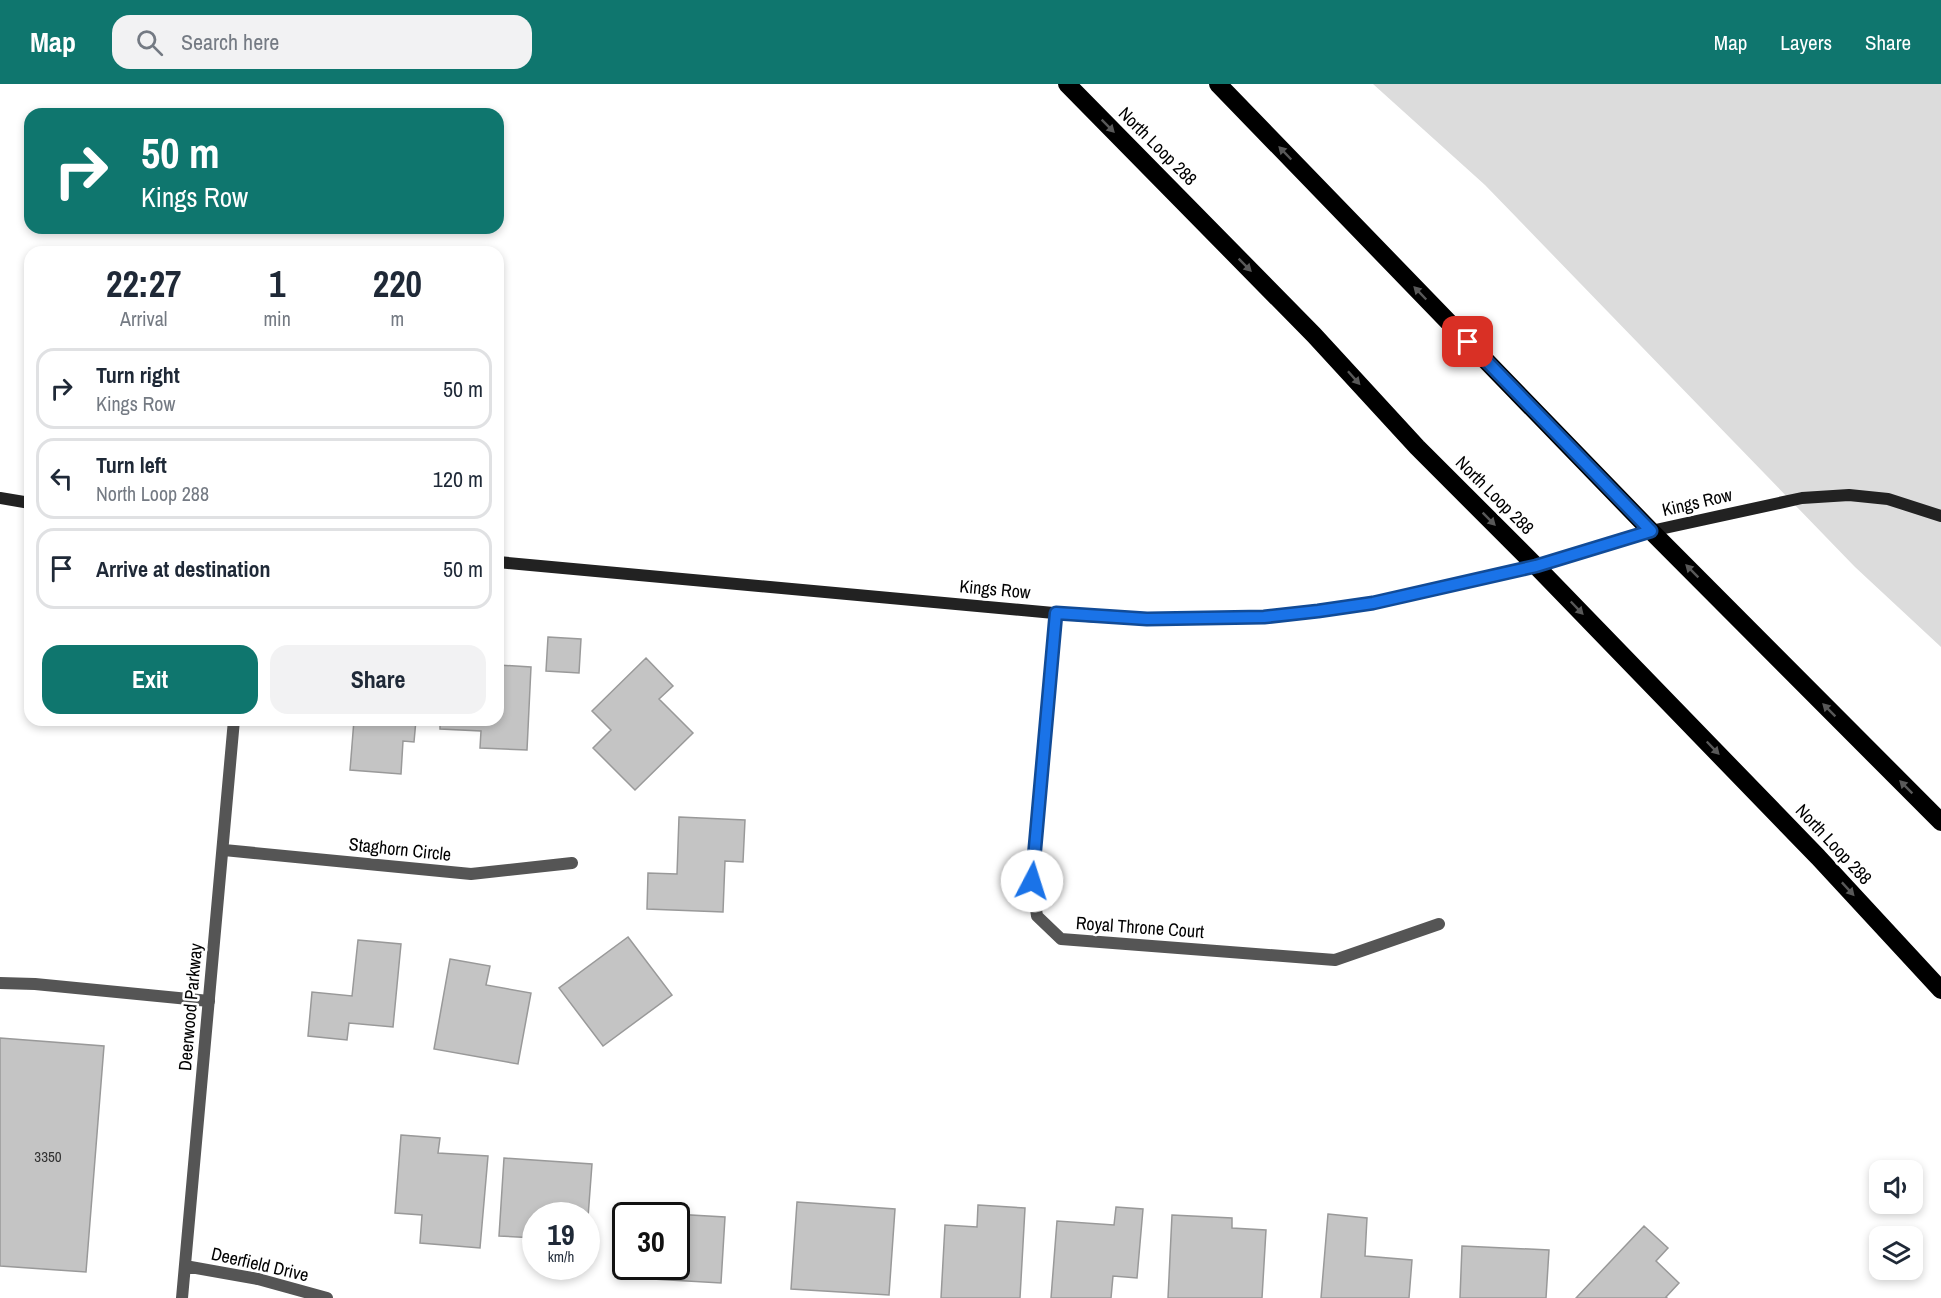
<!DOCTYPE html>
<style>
:root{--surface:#fff;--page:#f2f2f3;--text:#1f2937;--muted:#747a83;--line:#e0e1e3;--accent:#0f766e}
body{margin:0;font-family:"Archivo Narrow",sans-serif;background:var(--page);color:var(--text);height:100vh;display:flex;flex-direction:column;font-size:22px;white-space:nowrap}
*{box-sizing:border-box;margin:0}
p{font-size:20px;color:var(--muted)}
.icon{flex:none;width:33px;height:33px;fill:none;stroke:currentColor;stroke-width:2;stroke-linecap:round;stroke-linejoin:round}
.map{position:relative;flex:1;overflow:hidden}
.details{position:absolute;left:24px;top:162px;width:480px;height:480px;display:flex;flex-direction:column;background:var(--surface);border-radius:18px;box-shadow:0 3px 9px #0003}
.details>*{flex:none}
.guide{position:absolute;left:24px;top:24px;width:480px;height:126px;border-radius:18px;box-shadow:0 3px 9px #0003;background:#0f766e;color:#fff;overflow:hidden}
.tools{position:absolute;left:1869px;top:1076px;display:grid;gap:12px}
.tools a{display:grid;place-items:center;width:54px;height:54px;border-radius:12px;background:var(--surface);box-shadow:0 3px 9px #0003;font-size:30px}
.speed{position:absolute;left:522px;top:1118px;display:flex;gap:12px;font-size:30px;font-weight:700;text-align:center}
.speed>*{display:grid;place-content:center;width:78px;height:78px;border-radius:50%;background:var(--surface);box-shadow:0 3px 9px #0003;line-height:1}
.speed small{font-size:15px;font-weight:400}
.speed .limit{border:3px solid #111;border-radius:9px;background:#fff;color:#111}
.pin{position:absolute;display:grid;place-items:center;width:51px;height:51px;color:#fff;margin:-26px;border-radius:12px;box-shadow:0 3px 9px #0006}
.me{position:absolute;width:66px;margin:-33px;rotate:5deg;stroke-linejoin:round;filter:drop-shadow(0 0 4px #0008)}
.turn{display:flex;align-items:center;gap:21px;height:126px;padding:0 18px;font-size:27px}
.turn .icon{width:78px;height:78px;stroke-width:2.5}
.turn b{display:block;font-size:42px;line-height:51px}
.eta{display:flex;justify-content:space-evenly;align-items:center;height:102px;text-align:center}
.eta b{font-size:36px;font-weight:800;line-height:42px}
.primary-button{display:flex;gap:12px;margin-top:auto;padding:12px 18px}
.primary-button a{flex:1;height:69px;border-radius:18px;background:var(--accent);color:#fff;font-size:24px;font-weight:800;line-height:69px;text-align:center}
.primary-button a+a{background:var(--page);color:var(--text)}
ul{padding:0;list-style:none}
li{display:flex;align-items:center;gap:18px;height:81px;margin:0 12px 9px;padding:0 6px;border:3px solid var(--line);border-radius:18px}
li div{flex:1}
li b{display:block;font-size:22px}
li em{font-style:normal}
header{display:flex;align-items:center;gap:36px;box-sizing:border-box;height:84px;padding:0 30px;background:var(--accent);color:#fff}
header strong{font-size:28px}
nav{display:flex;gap:33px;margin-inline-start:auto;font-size:21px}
.search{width:420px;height:54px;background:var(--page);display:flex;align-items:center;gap:15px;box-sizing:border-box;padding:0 21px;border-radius:18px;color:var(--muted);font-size:22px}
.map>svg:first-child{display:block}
.green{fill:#dcdcdc}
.building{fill:#c4c4c4;stroke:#999;stroke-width:1.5;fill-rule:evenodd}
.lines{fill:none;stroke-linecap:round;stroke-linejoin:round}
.lane{stroke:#555;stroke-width:12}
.street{stroke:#555;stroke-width:12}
.secondary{stroke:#222;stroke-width:12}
.highway{stroke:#000;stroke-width:18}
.oneway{fill:#595959}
.route-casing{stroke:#114b97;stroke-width:15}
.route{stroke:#1a73e8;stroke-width:10}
.labels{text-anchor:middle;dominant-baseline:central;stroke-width:5;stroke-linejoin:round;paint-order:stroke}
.number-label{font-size:15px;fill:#313131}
.street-label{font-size:18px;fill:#000;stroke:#fff}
</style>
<header>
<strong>Map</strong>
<div class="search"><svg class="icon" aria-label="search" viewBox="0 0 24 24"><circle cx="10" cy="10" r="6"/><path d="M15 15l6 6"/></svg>Search here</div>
<nav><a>Map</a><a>Layers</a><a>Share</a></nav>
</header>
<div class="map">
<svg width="1941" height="1214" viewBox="0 0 1941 1214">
<rect width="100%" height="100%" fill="#fff"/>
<!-- green -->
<path class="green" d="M1373 0H1941V563L1855 483 1485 101Z"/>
<!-- building -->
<path class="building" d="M548 553 581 555 579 589 546 587Z
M646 574 673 602 659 615 693 649 635 706 593 664 611 646 592 627Z
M498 581 531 583 527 666 480 664 481 647 440 645V636H498Z
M354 636H416L414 658 403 657 401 690 350 686Z
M679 733 745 736 743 778 725 777 723 828 647 825 648 789 677 790Z
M628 853 672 911 603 962 559 904Z
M358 856 401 860 393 943 349 939 347 956 308 952 312 908 352 912Z
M450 875 490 882 486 901 531 909 518 980 434 965Z
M0 954 104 962 86 1188 0 1182Z
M401 1051 440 1054 438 1069 488 1072 480 1164 420 1159 422 1131 395 1129Z
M504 1074 592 1080 586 1160V1131H536V1154L499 1152Z
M797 1118 895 1125 889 1211 791 1205Z
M978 1121 1025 1124 1020 1214H941L945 1141 977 1143Z
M1116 1123 1143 1125 1137 1194 1113 1192 1111 1214H1051L1057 1137 1114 1141Z
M622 1127 725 1133 721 1199 618 1193ZM626 1131H676V1182H626Z
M1328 1130 1367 1134 1365 1172 1412 1176 1409 1214H1321Z
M1172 1131 1232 1134V1144L1266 1146 1262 1214H1168Z
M1644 1142 1668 1164 1656 1177 1679 1199 1666 1213 1667 1214H1576Z
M1462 1162 1549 1166 1546 1214H1460Z"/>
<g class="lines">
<!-- lane -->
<path class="lane" d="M0 899 35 900 209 917"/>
<!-- street -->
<path class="street" d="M1056 529 1032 797 1037 832 1061 855 1335 876 1439 840
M224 766 471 790 572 779
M185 1182 258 1195 327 1214
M182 1214 234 636"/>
<!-- secondary -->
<path class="secondary" d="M0 414 30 419
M498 478 1086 532 1147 535 1264 533 1373 519 1536 482 1651 447 1802 414 1849 411 1888 415 1941 432"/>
<!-- highway -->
<path class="highway" d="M1067 0 1314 251 1417 363 1536 482 1818 773 1941 906
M1218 0 1651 447 1941 738"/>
</g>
<!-- one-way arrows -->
<defs><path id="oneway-solid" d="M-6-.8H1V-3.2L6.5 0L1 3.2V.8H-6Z" transform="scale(1.5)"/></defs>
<g class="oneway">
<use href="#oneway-solid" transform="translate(1108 42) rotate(45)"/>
<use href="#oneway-solid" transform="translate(1285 69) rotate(-134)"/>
<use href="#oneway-solid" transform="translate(1245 181) rotate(45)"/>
<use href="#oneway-solid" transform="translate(1420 209) rotate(-134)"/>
<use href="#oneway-solid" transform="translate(1354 294) rotate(48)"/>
<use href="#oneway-solid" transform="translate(1489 435) rotate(45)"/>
<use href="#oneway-solid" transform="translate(1692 487) rotate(-135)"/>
<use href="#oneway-solid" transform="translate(1577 524) rotate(46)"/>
<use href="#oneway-solid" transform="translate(1829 626) rotate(-135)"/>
<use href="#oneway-solid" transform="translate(1713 664) rotate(46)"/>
<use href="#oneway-solid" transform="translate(1906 703) rotate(-135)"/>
<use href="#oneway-solid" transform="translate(1848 805) rotate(47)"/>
</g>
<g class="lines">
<!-- route casing -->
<g class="route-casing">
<path id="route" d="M1032 797 1056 529 1147 535 1264 533 1318 527 1373 519 1536 482 1651 447 1468 258"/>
</g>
<!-- route -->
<use href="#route" class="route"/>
</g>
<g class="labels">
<!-- number labels -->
<g class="number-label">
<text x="48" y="1072">3350</text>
</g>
<!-- street labels -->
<g class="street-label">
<text transform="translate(1158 62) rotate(45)">North Loop 288</text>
<text transform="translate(1495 411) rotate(45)">North Loop 288</text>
<text transform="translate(1697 418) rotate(-13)">Kings Row</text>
<text transform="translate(995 505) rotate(5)">Kings Row</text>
<text transform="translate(1834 760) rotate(47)">North Loop 288</text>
<text transform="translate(400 765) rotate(6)">Staghorn Circle</text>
<text transform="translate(1140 843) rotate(4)">Royal Throne Court</text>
<text transform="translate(190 923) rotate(-85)">Deerwood Parkway</text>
<text transform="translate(260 1180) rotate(13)">Deerfield Drive</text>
</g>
</g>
</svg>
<div class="tools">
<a><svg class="icon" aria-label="sound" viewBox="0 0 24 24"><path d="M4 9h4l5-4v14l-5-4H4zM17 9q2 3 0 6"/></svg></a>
<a><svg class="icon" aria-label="layers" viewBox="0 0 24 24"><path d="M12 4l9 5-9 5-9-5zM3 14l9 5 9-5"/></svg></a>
</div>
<div class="speed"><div>19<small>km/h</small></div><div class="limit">30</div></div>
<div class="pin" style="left:1468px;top:258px;background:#d93025"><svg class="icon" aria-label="arrive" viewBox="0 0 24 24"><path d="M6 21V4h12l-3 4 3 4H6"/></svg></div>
<svg class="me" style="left:1032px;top:797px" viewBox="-20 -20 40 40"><circle r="19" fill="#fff"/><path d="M0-13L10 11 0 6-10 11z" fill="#1a73e8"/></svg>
<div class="guide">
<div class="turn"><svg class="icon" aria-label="right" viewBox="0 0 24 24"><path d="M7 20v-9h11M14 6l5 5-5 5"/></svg><div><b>50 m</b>Kings Row</div></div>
</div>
<section class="details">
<div class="eta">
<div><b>22:27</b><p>Arrival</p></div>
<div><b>1</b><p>min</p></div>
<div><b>220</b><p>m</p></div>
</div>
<ul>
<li><svg class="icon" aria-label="right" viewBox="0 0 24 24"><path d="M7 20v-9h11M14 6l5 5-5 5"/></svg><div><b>Turn right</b><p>Kings Row</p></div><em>50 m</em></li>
<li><svg class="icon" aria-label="left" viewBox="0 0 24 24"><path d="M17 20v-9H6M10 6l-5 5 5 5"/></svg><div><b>Turn left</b><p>North Loop 288</p></div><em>120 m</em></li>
<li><svg class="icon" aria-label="arrive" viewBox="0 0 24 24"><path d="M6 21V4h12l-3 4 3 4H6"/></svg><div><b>Arrive at destination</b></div><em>50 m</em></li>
</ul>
<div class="primary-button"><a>Exit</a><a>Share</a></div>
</section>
</div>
